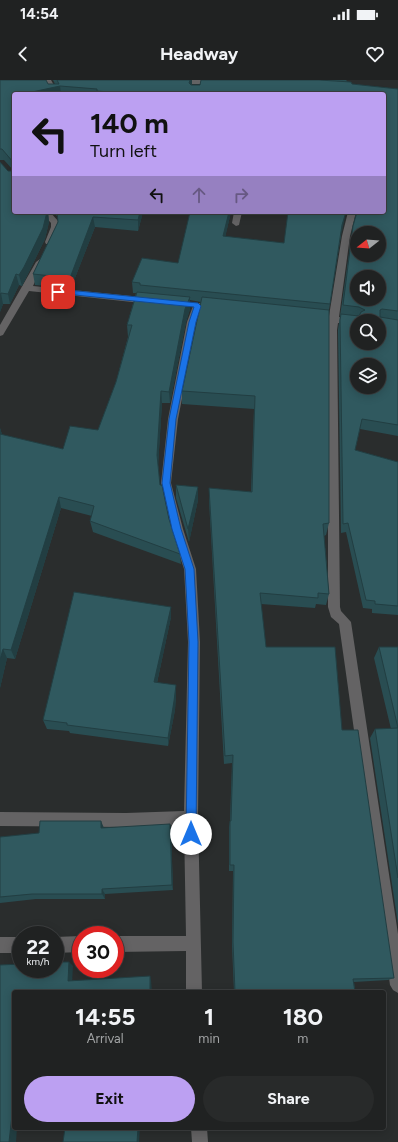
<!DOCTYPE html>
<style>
:root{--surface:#202222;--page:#282a2a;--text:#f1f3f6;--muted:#a2a4a5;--line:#3d3f40;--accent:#bca0f2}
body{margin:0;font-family:Figtree,sans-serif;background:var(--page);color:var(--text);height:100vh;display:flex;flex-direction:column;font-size:15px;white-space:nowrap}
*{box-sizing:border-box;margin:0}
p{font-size:13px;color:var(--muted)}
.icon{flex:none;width:22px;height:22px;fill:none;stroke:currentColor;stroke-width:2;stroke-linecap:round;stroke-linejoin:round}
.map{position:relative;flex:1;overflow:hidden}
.sheet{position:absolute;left:12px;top:910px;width:374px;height:140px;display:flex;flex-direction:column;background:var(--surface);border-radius:4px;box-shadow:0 2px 10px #0003,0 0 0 1px var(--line)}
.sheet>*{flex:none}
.banner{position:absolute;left:12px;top:12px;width:374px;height:122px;border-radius:4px;box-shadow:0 2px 10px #0003,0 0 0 1px var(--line);background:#bca0f2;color:#111;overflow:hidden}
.needle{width:26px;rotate:253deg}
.buttons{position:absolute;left:350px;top:146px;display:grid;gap:8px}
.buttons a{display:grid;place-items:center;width:36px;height:36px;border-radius:50%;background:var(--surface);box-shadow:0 2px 10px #0003,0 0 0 1px var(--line);font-size:20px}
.speed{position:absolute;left:12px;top:846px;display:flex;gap:8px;font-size:20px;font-weight:700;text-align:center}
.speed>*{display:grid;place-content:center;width:52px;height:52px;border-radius:50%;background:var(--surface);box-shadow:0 2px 10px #0003,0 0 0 1px var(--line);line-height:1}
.speed small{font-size:10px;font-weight:400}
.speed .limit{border:6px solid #d22;background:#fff;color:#111}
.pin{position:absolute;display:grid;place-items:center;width:34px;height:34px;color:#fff;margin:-17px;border-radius:8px;box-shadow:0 2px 6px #0006}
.me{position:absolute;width:44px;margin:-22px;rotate:0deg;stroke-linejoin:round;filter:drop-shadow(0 0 3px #0008)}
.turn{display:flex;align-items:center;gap:14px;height:84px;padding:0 12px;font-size:18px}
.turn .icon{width:52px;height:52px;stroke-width:2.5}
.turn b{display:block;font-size:28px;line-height:34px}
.lanes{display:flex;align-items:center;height:38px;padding:0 12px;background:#0003;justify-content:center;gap:20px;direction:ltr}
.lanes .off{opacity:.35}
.eta{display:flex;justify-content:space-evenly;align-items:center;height:68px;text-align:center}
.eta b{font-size:24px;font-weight:700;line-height:28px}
.cta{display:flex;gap:8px;margin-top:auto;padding:8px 12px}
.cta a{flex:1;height:46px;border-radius:24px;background:var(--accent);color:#111;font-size:16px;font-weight:700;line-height:46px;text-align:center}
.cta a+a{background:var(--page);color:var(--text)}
.status{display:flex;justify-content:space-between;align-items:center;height:28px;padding:0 20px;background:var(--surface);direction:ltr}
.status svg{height:11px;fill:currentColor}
header{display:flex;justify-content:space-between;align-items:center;height:52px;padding:0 12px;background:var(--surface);font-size:18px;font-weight:700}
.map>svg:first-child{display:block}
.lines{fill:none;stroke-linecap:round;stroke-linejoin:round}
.street{fill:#646364;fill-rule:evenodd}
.wall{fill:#294d52}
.shaded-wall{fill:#223e42}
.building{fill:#30595f;stroke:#223e42;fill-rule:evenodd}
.route{fill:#1a73e8;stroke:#114b97}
</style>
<div class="status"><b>14:54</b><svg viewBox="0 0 49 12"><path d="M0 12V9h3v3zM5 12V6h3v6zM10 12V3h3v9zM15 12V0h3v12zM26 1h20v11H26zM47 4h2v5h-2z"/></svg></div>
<header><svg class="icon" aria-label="back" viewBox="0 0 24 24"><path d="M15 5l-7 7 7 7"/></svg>Headway<svg class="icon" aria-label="heart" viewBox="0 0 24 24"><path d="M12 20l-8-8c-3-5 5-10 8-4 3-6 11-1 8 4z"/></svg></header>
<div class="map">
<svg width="398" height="1062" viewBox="0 0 398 1062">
<rect width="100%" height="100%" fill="#2a2d2d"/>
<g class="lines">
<!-- street -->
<path class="street" d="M43 0H51L59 14H51Z
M173 0H218L221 2 217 4H173Z
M41 132H50L59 142V147L52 164H46L45 162 51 147V143Z
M234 132H242L239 145 236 146 232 143Z
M348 132H356L350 156 339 237 357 239 361 241H357V245L338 243 337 250 340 527 341 531 351 542 398 854V913L393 910 390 905 339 544 331 537 328 527V242L313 241 308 238 313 235 329 236 342 156Z
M40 179 44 182 33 206 151 218 156 221 151 224 29 211 3 255 0 256V245L36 182Z
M198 223 215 225 220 228 215 231 201 229 197 242 178 339 171 403 183 449 196 489 200 562 198 738 202 912H186V871L115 872V856H186L184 745 126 747 0 746V732L126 733 184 731 188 562 184 489 171 449 161 403 168 339 187 242 193 226Z
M81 856V872L55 873V857Z
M0 857H21V873H0Z
M191 1048H207L208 1062H192Z"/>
</g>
<!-- wall -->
<path class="wall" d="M0 0 48 4H55L53 0H192V5H200L201 0H347L346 1 352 4 398 9V356L360 349 355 370 398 382V535L372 533V529L363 528 346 452 341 453 338 250 353 146 384 14H14V132H48L49 142 45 159 26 198 22 206 19 205 10 224H3L0 232V82L8 91H13V90L4 80H0Z
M52 132H143L138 151 95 147 71 208 35 205 33 194 58 142V137Z
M231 132 225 157 284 163 341 155 329 230V443L326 455 324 456 329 514 326 525 316 524 315 528 261 524 266 567 342 650 394 898 388 900 354 902 355 912H234L232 866 233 791H229V747L230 741 232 683 224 684 209 421V408L251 412 254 329 182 324V311L201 222 190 220V229L186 242 170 323H162L158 385 160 405 169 439 180 474 181 484 93 452 90 441 92 436 61 428 15 579 7 578 0 608V348L2 355 63 369 98 350 116 302 128 257 127 245 136 213H133L132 202 178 183Z
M176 405 198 407V420L189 462 176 418Z
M171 537 157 603 176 614 175 630 168 666 70 653 69 651 47 649 43 640Z
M379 567H398V844L370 658 375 649H391L374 578Z
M103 748 171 751 173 810 105 814V819H36L0 823V757Z"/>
<!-- shaded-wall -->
<path class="shaded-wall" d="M190 0H192V5L190 14 189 3Z
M60 6 61 14H32V12Z
M48 132 49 142 45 159 22 206 19 195Z
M140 132H143L138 151V140Z
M229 132H231L223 167V156Z
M346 132 341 156 342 145Z
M93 137 95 147 71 208 70 198Z
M16 194 19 205 10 224 8 214Z
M1 213 3 224 0 232V215Z
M190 217V229L186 242 170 323 169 312 185 229Z
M161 311 162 323 158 387 157 375Z
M0 348 3 357 0 361Z
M198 407V420L189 462 188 449Z
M59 417 61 428 15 579 11 570Z
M171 527V537L155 612 154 602Z
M3 569 7 578 0 608V580Z
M176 605V614L175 630 168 666V658Z
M101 741 104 748H101Z
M170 744 171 751 173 810 172 805Z
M102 809 105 814V819L102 814Z
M69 882 73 886 72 904 68 901Z
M150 896 151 900 152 912H150Z
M14 1018V1048H17L16 1062H9Z
M138 1048H140L139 1062H137Z"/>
<!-- building -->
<path class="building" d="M0 0H46L48 4H59L57 0H190L189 3 191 5H200L201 0H319L351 2 352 4 398 9V231L382 229 380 230V237L398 240V345L362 339 355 370 398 382V526L375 524V521L366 520 348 443 343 444 340 240 341 234 359 236 361 232 365 230 359 227 343 225 353 146 357 132H384V14H108L109 12 97 11V9L60 6 32 12V14H14V132H47L43 148 24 187 19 195 16 194 8 214 1 213 0 215V82L8 91H13V82L2 69H0ZM357 153H379V175H357ZM357 197H379V219H357ZM357 241H379V263H357ZM357 285H379V307H357Z
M57 132H140L138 140 93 137 70 198 33 194 58 142Z
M190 132H229L223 156 284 163 288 132H346L342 145 330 224 140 205V203L132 202 142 178 178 183Z
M137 212 190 217 185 229 169 312 161 311 157 375 160 405H162L169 439 180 474 90 441 94 426 59 417 11 570 3 569 0 580V354L63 369 70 346 98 350 116 302 132 245H127Z
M202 217 329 230V443L323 444 329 514 318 513V518L260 513 266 567H335L342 650H358L394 898 353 899 355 912H235L233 862 234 785H230V741H231L233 675 225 676 209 408 252 412 255 316 182 311Z
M176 405 198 407 188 449Z
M74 512 171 527 154 602 176 605 174 621 168 658 67 645V643L43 640Z
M379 567H398V648Z
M398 648V798L375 649Z
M40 741H101V748L170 744 172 805 102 809V814H32L0 817V757L39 753Z
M55 882H69L68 901 150 896V912H14V1018L9 1062H0V885L21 884V889H55Z
M65 1048H138L137 1062H63Z"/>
<!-- route -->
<path class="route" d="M58 209 198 223 201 226 196 242 176 339 170 403 181 449 194 489 198 562 196 754 195 758 191 759 187 758 186 754 189 562 185 489 172 449 162 403 169 339 189 242 194 227 55 213V210Z"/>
</svg>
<div class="buttons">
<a><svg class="needle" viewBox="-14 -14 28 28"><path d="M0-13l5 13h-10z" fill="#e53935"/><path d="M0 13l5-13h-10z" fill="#a2a4a5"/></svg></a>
<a><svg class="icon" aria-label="sound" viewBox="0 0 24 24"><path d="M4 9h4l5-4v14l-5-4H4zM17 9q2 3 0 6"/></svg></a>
<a><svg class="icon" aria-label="search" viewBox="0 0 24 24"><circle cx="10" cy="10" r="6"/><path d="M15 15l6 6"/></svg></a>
<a><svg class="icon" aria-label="layers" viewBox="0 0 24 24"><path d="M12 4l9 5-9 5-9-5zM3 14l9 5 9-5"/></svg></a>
</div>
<div class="speed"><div>22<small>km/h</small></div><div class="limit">30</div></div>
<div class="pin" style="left:58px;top:212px;background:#d93025"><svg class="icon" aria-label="arrive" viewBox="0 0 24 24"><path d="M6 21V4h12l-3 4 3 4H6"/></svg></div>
<svg class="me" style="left:191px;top:754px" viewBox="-20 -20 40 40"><circle r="19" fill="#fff"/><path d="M0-13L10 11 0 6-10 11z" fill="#1a73e8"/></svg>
<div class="banner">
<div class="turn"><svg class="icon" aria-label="left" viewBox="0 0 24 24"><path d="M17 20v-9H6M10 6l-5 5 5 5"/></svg><div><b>140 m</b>Turn left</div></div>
<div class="lanes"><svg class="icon" aria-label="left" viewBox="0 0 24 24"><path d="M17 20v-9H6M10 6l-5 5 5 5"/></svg><svg class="icon off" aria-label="ahead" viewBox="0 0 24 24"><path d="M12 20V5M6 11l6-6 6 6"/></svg><svg class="icon off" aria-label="right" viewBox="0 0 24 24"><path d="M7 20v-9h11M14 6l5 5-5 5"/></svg></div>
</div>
<section class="sheet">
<div class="eta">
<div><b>14:55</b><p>Arrival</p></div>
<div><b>1</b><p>min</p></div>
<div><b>180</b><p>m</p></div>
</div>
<div class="cta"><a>Exit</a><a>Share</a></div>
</section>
</div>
